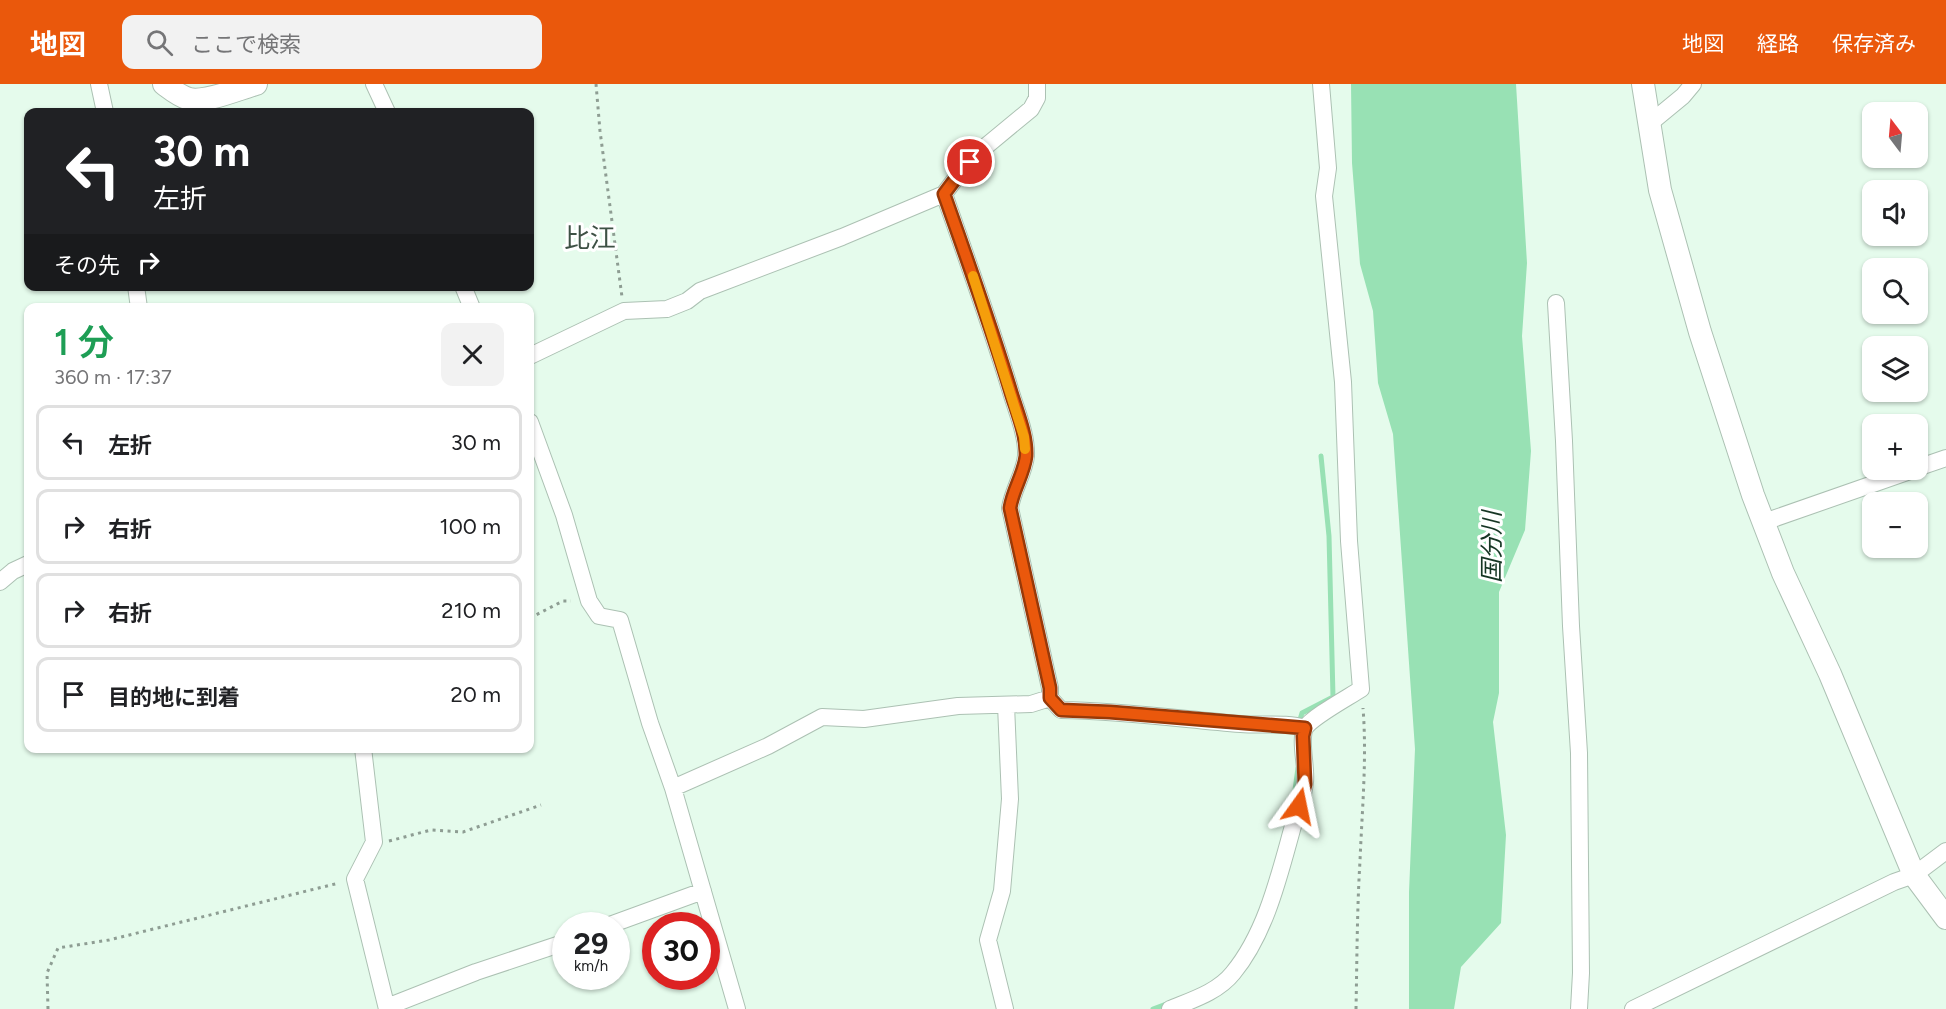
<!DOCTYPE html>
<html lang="ja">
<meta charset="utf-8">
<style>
:root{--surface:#fff;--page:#f2f2f2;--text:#202124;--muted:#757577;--line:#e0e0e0;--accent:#ea580c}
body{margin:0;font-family:Figtree,"Noto Sans JP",sans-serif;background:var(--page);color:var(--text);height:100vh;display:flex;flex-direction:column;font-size:22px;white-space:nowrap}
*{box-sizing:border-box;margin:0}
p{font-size:20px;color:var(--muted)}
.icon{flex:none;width:33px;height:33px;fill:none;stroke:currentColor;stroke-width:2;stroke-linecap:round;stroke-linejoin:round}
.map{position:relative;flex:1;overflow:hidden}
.side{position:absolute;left:24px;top:219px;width:510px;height:450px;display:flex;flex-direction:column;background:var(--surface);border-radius:12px;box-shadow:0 2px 4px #0004}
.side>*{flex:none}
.top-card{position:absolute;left:24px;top:24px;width:510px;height:183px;border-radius:12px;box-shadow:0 2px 4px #0004;background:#202124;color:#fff;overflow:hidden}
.needle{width:39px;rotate:344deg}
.buttons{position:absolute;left:1862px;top:18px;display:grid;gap:12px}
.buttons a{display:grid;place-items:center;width:66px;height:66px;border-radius:12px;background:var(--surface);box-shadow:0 2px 4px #0004;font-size:30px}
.speed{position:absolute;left:552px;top:828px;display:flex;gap:12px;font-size:30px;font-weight:700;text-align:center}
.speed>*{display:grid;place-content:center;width:78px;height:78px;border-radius:50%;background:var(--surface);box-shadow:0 2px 4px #0004;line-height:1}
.speed small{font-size:15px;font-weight:400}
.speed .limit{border:9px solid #d22;background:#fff;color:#111}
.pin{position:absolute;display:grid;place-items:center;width:51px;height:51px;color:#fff;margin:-26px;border:3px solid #fff;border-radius:50%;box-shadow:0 2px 6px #0007}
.me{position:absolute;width:66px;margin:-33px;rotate:12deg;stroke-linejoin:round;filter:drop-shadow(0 0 4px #0008)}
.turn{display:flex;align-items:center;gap:21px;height:126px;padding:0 30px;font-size:27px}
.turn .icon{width:78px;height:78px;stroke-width:2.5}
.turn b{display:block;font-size:42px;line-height:51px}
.then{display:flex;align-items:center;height:57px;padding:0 30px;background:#0003;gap:12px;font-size:22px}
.round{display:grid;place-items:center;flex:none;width:63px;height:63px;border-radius:12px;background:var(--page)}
.headline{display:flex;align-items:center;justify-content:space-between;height:102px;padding:0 30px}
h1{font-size:36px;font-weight:600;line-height:45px;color:#1e9e55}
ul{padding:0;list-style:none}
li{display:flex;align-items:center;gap:18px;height:75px;margin:0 12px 9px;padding:0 18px;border:3px solid var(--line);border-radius:12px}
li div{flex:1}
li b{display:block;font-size:22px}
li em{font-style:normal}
header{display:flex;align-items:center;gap:36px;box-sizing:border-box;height:84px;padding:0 30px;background:var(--accent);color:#fff}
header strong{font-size:28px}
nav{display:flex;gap:33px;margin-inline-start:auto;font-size:21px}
.search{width:420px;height:54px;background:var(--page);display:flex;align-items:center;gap:15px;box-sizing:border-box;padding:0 21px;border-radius:12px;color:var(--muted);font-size:22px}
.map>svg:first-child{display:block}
.water{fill:#98e1b4}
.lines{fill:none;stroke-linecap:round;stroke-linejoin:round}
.stream{stroke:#98e1b4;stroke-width:5}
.street-casing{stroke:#acc1b3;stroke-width:18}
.secondary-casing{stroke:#acc1b3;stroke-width:24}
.path{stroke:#8e9d93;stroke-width:3;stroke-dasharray:3 4.5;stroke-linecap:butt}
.street{stroke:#fff;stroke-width:16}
.secondary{stroke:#fff;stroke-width:22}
.route-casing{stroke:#983908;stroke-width:15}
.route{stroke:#ea580c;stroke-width:10}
.slow{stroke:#f59e0b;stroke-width:10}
.labels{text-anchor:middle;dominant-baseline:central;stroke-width:6;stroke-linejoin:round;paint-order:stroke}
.water-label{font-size:24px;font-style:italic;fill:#163624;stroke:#fff}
.quarter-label{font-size:26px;fill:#3e5145;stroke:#fff}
</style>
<header>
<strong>地図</strong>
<div class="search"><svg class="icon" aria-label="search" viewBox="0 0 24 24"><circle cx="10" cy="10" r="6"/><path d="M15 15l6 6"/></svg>ここで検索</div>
<nav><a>地図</a><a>経路</a><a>保存済み</a></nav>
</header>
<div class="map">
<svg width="1946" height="925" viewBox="0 0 1946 925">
<rect width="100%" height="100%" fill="#e5fbec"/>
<!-- water -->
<path class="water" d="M1351 0H1516L1527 179 1522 252 1531 367 1525 446 1499 508V609L1493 638 1506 751 1501 839 1461 883 1454 925H1409V808L1415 665 1393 350 1378 299 1373 227 1360 180 1352 79Z"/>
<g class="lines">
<!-- stream -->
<path class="stream" d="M1299 639 1302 629 1333 613 1329 452 1321 372
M1294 713 1298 684
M1153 925 1169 919"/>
<!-- street casing -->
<g class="street-casing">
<path id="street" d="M99 0 105 28
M374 0 387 28
M1649 40 1683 12 1693 0
M944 110C967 175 990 239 1010 305 1016 326 1027 350 1026 372 1024 390 1013 405 1010 424L1050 604V614L1061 626C1122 627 1181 635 1241 640 1262 642 1285 638 1305 644
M136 202 139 224
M463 202 472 224
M1556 219 1564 357 1571 542 1579 669 1581 889 1579 925
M530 272 624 227 667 225 687 217 700 207 842 153 944 110 956 94 985 63 1031 25 1037 14V0
M530 338 564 431 589 517 599 532 620 536 650 639 673 704 737 925
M1917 384 1946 374
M1764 438 1913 386
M0 498 13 487 28 480
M363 664 374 758 355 795 387 925
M673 704 768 662 822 633 864 635 958 622 1031 620 1050 614
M607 842 703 807
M387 923 476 888 566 858
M1005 925 988 856 1002 807 1010 715 1006 621
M1170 925C1192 916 1218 908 1233 889 1266 849 1279 792 1293 742 1297 728 1304 713 1305 698 1307 684 1299 656 1305 644 1312 633 1349 613 1361 605L1349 457 1343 298 1324 112 1328 84 1321 0
M1633 925 1894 798 1914 791 1946 767"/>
</g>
<!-- secondary casing -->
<g class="secondary-casing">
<path id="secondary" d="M164 0C172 6 179 12 189 15 206 19 238 5 256 0
M1643 0 1660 106 1700 248 1753 411 1783 489 1830 590 1914 791 1946 834"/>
</g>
<!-- path -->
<path class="path" d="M596 0 600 47 622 213
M530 534 563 517H571
M389 757 431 746 463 748 541 721
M48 925 47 889 58 864 109 856 339 799
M1356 925C1357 876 1357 826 1360 777 1362 726 1367 675 1363 624"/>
<!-- street -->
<use href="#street" class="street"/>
<!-- secondary -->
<use href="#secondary" class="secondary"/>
</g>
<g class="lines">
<!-- route casing -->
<g class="route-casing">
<path id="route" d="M970 78 956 94 944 110C967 175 990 239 1010 305 1016 326 1027 350 1026 372 1024 390 1013 405 1010 424L1050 604V614L1061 626 1110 628 1305 644 1303 652 1305 700 1299 722"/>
</g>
<!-- route -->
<use href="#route" class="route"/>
<!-- slow -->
<path class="slow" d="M973 192 1024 353 1025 365"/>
</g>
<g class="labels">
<!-- water labels -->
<g class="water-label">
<text transform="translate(1491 463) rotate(-90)">国分川</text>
</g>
<!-- quarter labels -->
<g class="quarter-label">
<text x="590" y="154">比江</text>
</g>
</g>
</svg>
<div class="buttons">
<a><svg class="needle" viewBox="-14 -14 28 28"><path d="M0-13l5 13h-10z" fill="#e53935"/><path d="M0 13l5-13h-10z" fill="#757577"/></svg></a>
<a><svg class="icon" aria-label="sound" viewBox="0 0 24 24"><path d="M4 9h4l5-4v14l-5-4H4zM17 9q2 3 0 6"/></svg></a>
<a><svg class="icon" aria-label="search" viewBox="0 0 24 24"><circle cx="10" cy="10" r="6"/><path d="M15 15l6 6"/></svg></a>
<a><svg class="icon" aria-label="layers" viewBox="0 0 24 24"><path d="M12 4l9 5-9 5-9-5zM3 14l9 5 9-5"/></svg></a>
<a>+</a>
<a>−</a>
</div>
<div class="speed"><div>29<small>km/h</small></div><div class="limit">30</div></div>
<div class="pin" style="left:970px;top:78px;background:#d93025"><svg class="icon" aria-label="arrive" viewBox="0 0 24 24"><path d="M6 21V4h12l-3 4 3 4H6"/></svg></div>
<svg class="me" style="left:1299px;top:722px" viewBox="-20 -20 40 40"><path d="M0-17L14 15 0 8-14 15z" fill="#ea580c" stroke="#fff" stroke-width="4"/></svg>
<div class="top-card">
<div class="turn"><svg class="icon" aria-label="left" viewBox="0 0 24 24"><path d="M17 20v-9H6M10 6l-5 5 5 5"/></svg><div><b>30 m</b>左折</div></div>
<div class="then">その先<svg class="icon" aria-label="right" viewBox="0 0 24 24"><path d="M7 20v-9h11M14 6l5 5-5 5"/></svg></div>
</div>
<section class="side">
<div class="headline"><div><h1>1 分</h1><p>360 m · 17:37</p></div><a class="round"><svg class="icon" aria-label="close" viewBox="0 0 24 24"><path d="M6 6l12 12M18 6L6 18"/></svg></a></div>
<ul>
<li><svg class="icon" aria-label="left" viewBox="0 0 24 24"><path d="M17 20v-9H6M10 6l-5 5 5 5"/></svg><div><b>左折</b></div><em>30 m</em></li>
<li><svg class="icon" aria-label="right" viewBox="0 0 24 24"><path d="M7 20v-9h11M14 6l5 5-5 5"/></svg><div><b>右折</b></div><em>100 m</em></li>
<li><svg class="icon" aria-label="right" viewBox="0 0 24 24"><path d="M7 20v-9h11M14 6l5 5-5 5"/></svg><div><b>右折</b></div><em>210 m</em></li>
<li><svg class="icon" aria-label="arrive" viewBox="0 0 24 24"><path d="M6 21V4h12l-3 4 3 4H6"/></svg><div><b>目的地に到着</b></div><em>20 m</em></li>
</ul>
</section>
</div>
